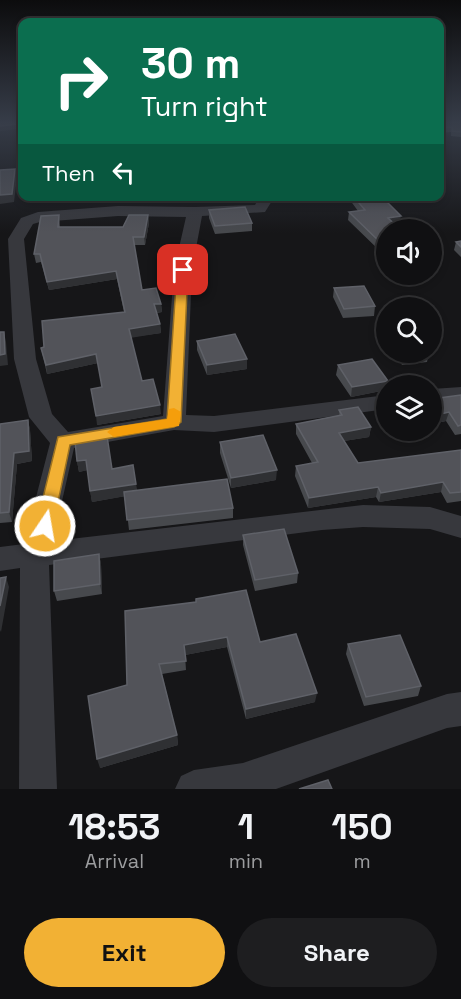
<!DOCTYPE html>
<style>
:root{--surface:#101012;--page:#1e1e20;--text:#f1f3f6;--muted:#9c9d9f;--line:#303032;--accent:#f2b134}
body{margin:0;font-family:"Space Grotesk",sans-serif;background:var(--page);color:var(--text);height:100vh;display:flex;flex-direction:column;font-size:22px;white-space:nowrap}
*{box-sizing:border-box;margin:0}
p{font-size:20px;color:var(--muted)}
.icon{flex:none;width:33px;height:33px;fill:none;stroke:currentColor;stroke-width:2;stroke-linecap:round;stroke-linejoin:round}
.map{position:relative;height:789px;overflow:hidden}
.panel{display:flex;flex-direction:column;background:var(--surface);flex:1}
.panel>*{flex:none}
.top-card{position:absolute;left:18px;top:18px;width:426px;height:183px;border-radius:12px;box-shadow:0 3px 9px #0003,0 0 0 2px var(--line);background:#0b6e4f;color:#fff;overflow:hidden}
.fabs{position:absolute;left:376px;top:219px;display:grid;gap:12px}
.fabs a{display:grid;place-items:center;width:66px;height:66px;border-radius:50%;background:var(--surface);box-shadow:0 3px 9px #0003,0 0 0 2px var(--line);font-size:30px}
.pin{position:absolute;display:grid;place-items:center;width:51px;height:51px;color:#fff;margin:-26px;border-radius:12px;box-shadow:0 3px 9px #0006}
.me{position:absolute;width:66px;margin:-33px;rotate:12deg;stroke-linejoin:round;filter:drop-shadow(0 0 4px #0008)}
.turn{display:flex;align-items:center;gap:21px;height:126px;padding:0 24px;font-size:27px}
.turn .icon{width:78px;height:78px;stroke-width:2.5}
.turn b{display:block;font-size:42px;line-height:51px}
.then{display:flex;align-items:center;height:57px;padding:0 24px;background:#0003;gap:12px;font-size:22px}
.eta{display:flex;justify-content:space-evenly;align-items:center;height:102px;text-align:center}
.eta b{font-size:36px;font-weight:800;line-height:42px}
.primary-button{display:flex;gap:12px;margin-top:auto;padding:12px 24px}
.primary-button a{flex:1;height:69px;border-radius:36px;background:var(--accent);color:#111;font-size:24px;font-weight:800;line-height:69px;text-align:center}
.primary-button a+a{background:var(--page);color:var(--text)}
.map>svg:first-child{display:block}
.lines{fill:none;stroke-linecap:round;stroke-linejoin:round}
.minor{fill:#37383d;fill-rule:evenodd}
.wall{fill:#47494d}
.shaded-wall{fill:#2f3033}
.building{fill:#525359;stroke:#5f6168;stroke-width:1.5}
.route{fill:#f2b134;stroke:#9d7322;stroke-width:1.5}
.slow{fill:#f59e0b}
</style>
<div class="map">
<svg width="461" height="789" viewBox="0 0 461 789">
<rect width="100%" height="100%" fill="#161618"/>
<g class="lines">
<!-- minor -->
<path class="minor" d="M260 196H275L265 212 202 216 192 270 186 415 214 416 387 395V409L214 432 174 430 74 448 53 541 363 505 430 507 461 516V538L430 529 363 527 322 530 49 565 57 789H19L20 568 0 571V547L24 544 50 443 29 417 14 359 8 239 21 218 38 212 118 206 195 207 255 205ZM118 216 186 217 174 270 163 416 68 432 52 414 36 359 24 239 33 224 40 222Z
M461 387V401L432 403V389Z
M461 692V726L447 728 276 789H175L181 776 194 770 243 763 447 694Z"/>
</g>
<!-- wall -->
<path class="wall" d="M440 122H461V137L451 136V132L440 133Z
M347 196H427L426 200 387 203 399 224H396L382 253 348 220 349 212 358 211Z
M209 210 252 223V231L215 234 209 218Z
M59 215 60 227H123L148 215 149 223 145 245H134L142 290 161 304 162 312 157 313 160 324 161 333 131 337 142 381 161 414 97 425 102 387 98 363 47 374 41 348 124 312 117 279 49 290 41 262 36 263 34 254Z
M461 241V257L454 250 456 242Z
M334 288 375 306 374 316 343 318 333 297Z
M197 341 247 369 207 375 197 350Z
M395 352H429L427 362 402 365Z
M338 365 388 381 386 390 351 397 336 375Z
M461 395V434L455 435 446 421 432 424V399Z
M339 410 371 427 369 437 344 441 358 463 461 450V501L447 503 441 492 379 502 376 497 308 508 295 476 296 466 312 463 296 434V424L339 415Z
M28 420 30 430 32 461 17 464 12 522 0 523V424Z
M220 442 276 480 231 488 220 453Z
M77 461 112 469 137 491 233 508V518L129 530 125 496 92 502 87 470 79 472Z
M243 535 298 573 297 583 255 591 243 545Z
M99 554 101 564 102 594 57 601 54 591Z
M125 611 260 642 315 702 246 719 227 647 185 655 186 670 162 674 177 735 178 745 100 768 127 685Z
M348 644 421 686 418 696 364 706 346 654Z"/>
<!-- shaded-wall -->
<path class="shaded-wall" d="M18 122V129L0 131V126Z
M15 169 17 177 14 202 0 204V195Z
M148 215 149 223 145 245 144 237Z
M401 216 399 224 387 225 388 218Z
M387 244V252L382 253 383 245Z
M116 271 117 279 49 290 47 282Z
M154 304H161L162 312 155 313Z
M160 324 161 333 130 338 129 329Z
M4 332 6 342 8 365 0 366V355Z
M96 354 98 363 47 374 46 365Z
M247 359V369L207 375V365Z
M388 381 386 390 351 397 352 387Z
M160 405 161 414 97 425 96 416Z
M449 412 446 421 432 424V416Z
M28 420 30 430 32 461 17 464 12 522 9 512 14 453Z
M371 427 369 437 338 442 339 433Z
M86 460 88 470 79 472 77 461Z
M277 470 276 480 231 488V478Z
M443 482 441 492 379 502 381 493Z
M136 484 138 494 92 502 90 491Z
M378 487 376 497 308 508 309 498Z
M99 554 101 564 102 594 100 584Z
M6 577 9 587 1 632 0 630V606Z
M227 637V647L185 655 184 645Z
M317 693 315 702 246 719V709Z
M177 735 178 745 100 768 97 759Z"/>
<!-- building -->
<path class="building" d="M0 122H17V124L0 126Z
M440 122H461V132L452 131V127L440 128Z
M15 169 12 194 0 195V170Z
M353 196H381L401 216 388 218 401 230H387V244L383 245 349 212 365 210Z
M245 207 252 223 215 226 209 210Z
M59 215 58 227H123L129 215H148L144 237H133L142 290 156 288 161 304H154L160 324 129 329 142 381 153 379 160 405 96 416 91 389 102 387 96 354 46 365 41 348 44 347 42 321 125 312 116 271 47 282 40 254H34L41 216Z
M461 241V247L456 242Z
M364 286 375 306 344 309 334 288Z
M0 332H4L5 354 0 355Z
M235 334 247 359 207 365 197 341Z
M403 352H424L404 355Z
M372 359 388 381 352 387 338 365Z
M461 395V425L458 426 449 412 432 416V399Z
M358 407 371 427 339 433 358 463 461 450V492L450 493 443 482 381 493 378 487 309 498 296 466 318 462 296 424 342 415 339 410Z
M28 420 29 451 14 453 9 512 0 513V424Z
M263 435 277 470 231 478 220 442Z
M107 436 112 469 133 465 136 484 90 491 86 460 77 461 75 441Z
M227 479 233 508 127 520 124 492Z
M284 529 298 573 255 580 243 535Z
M99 554 100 584 54 591V561Z
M6 577 0 606V578Z
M246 590 260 642 296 634 317 693 246 709 227 637 184 645 186 661 159 664 177 735 97 759 88 696 127 685 125 611 196 602V599Z
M400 635 421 686 366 697 348 644Z
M328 780 332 789H299Z"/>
<!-- sky -->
<linearGradient id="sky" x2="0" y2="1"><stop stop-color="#0c0c0d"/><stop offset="0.52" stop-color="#363c48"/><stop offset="1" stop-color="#363c48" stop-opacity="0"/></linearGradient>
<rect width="461" height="233" fill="url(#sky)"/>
<!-- route -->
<path class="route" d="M183 267 188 270 181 422 174 427 70 445 53 526 50 530 45 532 39 530 36 526 58 437 167 419 177 270Z"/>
<!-- slow -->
<path class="slow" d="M174 408 181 412 179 426 114 437 107 432 114 427 167 419 169 409Z"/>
</svg>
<div class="fabs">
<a><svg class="icon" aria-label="sound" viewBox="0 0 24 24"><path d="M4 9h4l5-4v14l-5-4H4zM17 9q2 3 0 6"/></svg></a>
<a><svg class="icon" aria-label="search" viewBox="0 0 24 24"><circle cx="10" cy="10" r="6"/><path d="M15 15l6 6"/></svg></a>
<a><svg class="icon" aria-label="layers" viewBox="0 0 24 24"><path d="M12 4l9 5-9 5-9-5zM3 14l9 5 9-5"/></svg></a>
</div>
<div class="pin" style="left:183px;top:270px;background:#d93025"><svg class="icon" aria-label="arrive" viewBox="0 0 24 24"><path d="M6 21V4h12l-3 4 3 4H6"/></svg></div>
<svg class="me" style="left:45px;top:526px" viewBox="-20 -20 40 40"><circle r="17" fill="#f2b134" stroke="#fff" stroke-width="3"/><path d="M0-11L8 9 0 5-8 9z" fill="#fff"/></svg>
<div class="top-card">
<div class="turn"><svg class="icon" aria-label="right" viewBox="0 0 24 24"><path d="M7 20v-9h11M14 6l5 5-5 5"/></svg><div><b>30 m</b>Turn right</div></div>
<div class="then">Then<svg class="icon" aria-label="left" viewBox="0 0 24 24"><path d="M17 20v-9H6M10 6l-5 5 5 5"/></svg></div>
</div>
</div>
<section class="panel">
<div class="eta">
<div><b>18:53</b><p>Arrival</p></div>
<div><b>1</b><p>min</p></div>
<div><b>150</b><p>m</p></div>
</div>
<div class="primary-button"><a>Exit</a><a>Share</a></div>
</section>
